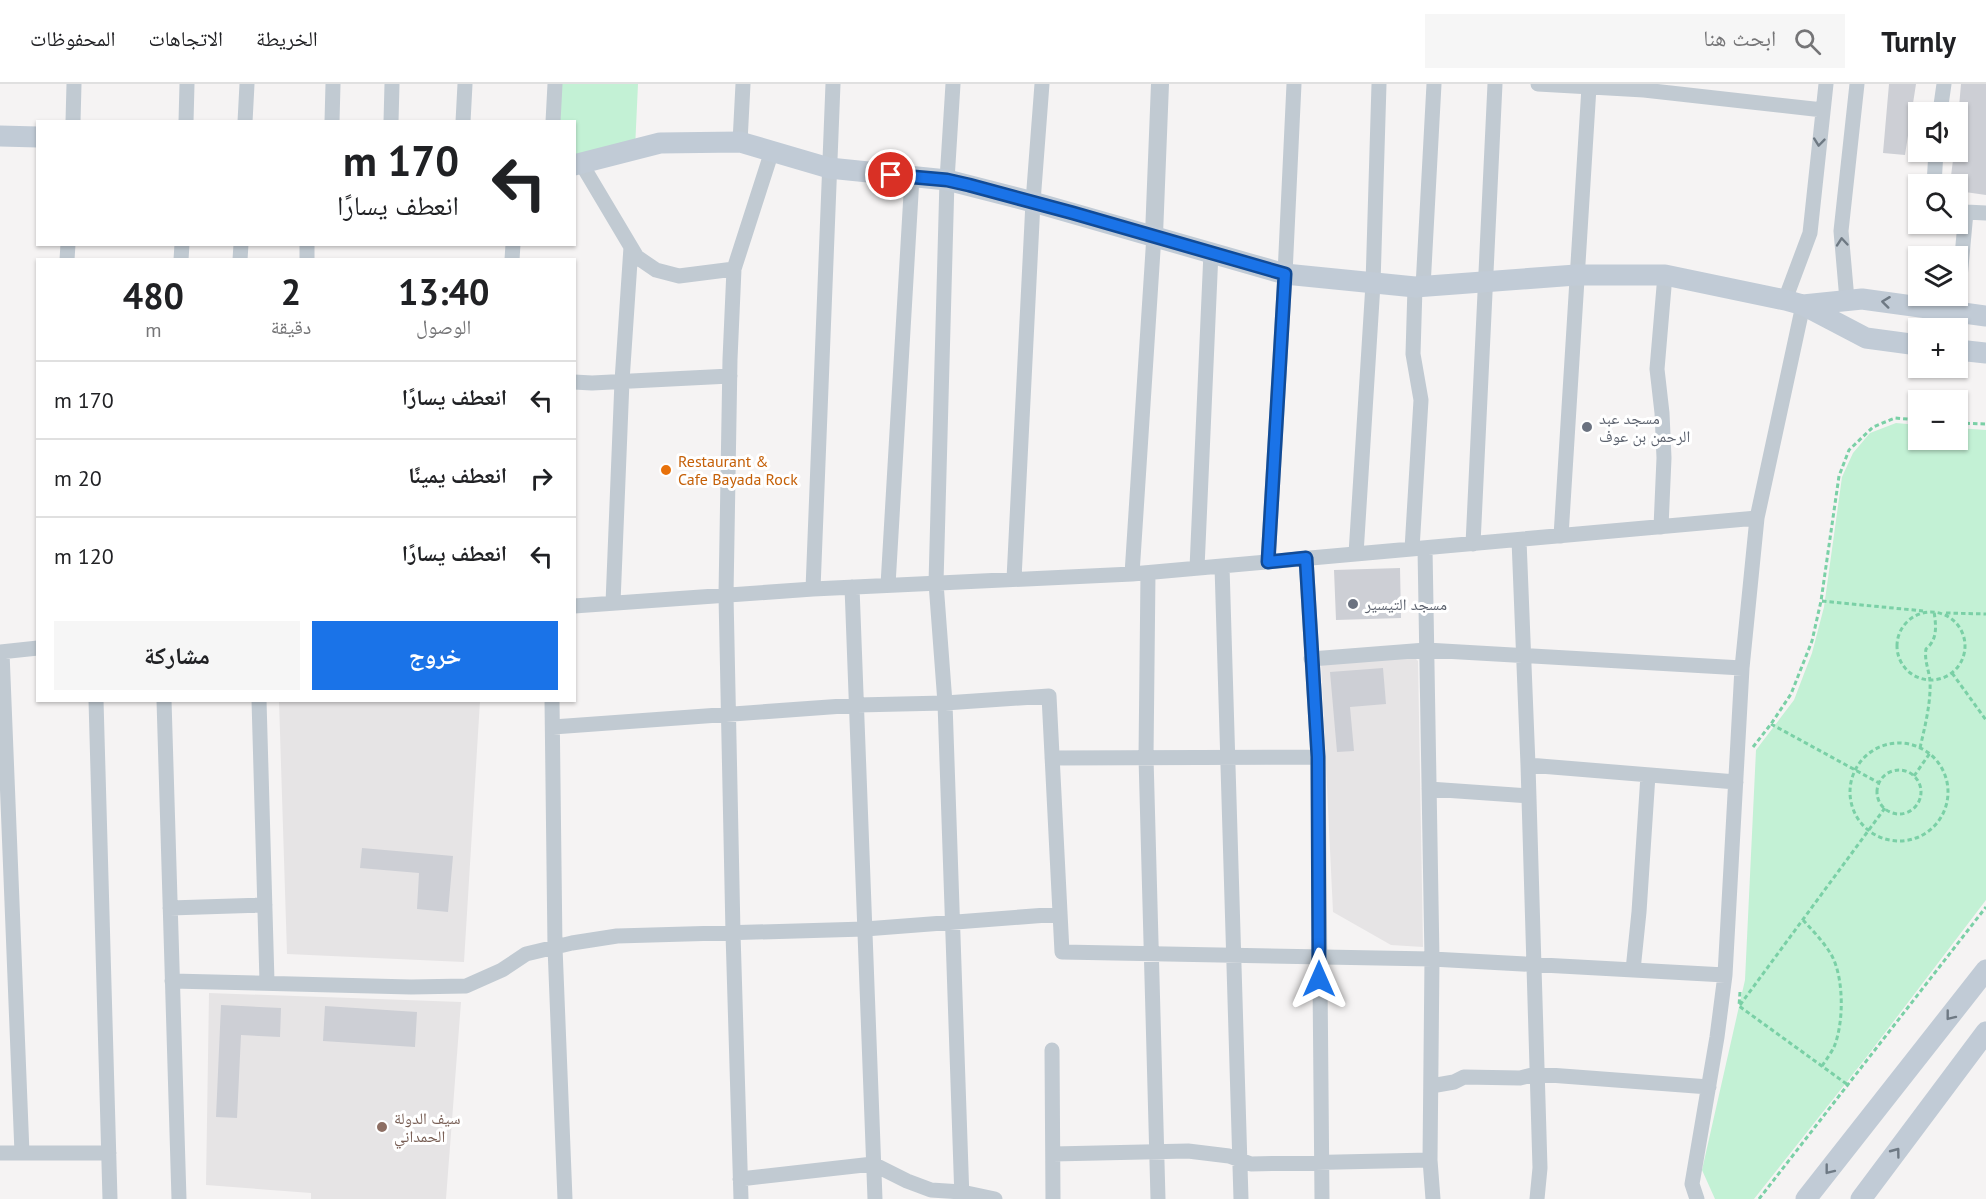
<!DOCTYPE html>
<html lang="ar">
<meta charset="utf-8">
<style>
:root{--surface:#fff;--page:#f6f6f6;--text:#202124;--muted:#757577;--line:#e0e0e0;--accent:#1a73e8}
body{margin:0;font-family:"PT Sans","Noto Naskh Arabic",sans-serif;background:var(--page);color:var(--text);direction:rtl;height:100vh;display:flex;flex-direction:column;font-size:22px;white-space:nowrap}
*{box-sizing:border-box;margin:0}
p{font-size:20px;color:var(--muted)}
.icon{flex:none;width:33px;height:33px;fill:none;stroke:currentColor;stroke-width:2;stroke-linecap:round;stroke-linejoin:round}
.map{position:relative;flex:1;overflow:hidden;direction:ltr}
.panel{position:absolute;left:36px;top:174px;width:540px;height:444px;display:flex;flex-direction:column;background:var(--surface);border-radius:0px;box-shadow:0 2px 4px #0004;direction:rtl}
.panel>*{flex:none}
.banner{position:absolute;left:36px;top:36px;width:540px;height:126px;border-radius:0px;box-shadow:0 2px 4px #0004;direction:rtl;background:#fff;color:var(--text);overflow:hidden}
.controls{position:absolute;left:1908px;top:18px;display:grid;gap:12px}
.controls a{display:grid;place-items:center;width:60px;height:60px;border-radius:0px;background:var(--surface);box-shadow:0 2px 4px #0004;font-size:30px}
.pin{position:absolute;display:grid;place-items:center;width:51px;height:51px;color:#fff;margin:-26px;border:3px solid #fff;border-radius:50%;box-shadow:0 2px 6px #0007}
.me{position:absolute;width:66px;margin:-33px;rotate:0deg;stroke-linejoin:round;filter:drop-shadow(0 0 4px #0008)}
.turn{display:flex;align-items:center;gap:21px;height:126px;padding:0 18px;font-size:27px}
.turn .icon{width:78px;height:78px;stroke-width:2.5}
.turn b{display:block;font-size:42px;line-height:51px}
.eta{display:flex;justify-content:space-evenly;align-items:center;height:102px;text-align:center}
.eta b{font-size:36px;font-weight:700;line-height:42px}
.button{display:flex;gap:12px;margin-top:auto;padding:12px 18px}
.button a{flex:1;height:69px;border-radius:0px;background:var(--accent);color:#fff;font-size:24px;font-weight:700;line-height:69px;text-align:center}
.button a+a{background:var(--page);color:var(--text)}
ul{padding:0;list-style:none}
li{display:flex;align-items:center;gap:18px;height:78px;padding:0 18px;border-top:2px solid var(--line)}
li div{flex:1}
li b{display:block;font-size:22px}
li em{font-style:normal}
header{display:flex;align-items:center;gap:36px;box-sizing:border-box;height:84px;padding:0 30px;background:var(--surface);border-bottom:2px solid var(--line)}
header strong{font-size:28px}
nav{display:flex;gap:33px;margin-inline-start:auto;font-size:21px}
.search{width:420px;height:54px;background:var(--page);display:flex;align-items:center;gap:15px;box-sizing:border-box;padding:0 21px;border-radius:0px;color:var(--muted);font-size:22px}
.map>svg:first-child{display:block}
.education{fill:#e6e4e5}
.green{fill:#c3f1d5}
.building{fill:#cdcfd5}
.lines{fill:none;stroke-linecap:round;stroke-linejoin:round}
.path{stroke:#7ad0a6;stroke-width:3;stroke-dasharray:4.5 3;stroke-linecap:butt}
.minor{stroke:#c1cad2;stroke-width:15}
.tertiary{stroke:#c1cad2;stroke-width:18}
.secondary{stroke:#c1cbd6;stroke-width:21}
.oneway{stroke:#6e7983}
.oneway2{stroke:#6e7984}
.route-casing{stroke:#114b97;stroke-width:15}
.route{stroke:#1a73e8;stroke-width:10}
.worship-dot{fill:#6b7280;stroke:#fff;stroke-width:2}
.food-dot{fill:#e8710a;stroke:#fff;stroke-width:2}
.education-dot{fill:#8d6e63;stroke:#fff;stroke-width:2}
.labels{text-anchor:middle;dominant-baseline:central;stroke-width:6;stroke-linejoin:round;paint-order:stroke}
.worship-label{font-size:16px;fill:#5b616d;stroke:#fff;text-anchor:start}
.food-label{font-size:16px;fill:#c56008;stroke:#fff;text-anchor:start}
.education-label{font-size:16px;fill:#785e54;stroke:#fff;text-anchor:start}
</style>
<header>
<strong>Turnly</strong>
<div class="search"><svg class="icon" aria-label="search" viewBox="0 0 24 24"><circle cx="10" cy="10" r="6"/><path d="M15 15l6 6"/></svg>ابحث هنا</div>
<nav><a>الخريطة</a><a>الاتجاهات</a><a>المحفوظات</a></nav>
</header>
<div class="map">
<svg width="1986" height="1115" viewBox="0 0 1986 1115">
<rect width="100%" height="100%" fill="#f5f3f3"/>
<!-- education -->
<path class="education" d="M1414 573 1418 577 1423 863 1391 861 1333 828 1321 578Z
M279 617H480L464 878 287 870Z
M209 909 461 918 446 1115H311V1109L206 1101Z"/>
<!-- green -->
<path class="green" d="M555 0H638L635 65 575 81 574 38H553Z
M1896 339 1918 341V356H1958V344L1986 346V816L1868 971 1754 1115H1715L1702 1086 1745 896 1756 666 1794 616 1812 569 1824 523 1842 393 1853 369 1870 349Z"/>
<!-- building -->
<path class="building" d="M1889 0H1916L1905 71 1883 69Z
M1961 0H1986V111L1958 107V100H1950L1954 68H1958V34Z
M1400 484 1401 534 1336 536 1334 486Z
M1383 584 1386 620 1350 623 1354 667 1337 668 1330 588Z
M362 764 453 772 448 828 417 825 419 789 360 784Z
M221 921 281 924 280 953 241 951 237 1034 216 1033Z
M325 922 417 928 415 963 323 957Z"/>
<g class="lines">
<!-- path -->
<path class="path" d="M1958 339 1986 340
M1822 517 1923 527
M1897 562a34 34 0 1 1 68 0a34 34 0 1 1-68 0Z
M1946 529 1986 530
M1952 589 1986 636
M1771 640 1879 699
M1850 708a49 49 0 1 1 98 0a49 49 0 1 1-98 0Z
M1753 663 1771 640 1791 610 1812 557 1821 517 1839 392 1849 366 1873 343 1895 334 1918 336
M1920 664C1925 642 1931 619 1930 597 1929 586 1924 576 1926 565 1938 555 1936 542 1934 527
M1877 708a22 22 0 1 1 44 0a22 22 0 1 1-44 0Z
M1914 692 1930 669
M1803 836C1813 847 1824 858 1832 872 1844 895 1844 939 1834 963 1831 969 1826 976 1822 982
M1740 908 1739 922 1848 1001
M1740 921 1885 724
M1759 1115 1986 823"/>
<!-- minor -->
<path class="minor" d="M953 0 947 96 936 499 945 619 962 1115
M1538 0 1644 6 1823 26
M1940 28 1944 0
M73 38 74 0
M186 38 187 0
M245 38 247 0
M332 38 333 0
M391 38 392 0
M463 38 465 0
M553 38 555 0
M740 58 743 0
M581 79 637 173 656 186 679 192 734 185
M1934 100 1936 68
M1958 124 1966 128 1986 129
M67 176 68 160
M181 176 182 160
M240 176 241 160
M307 176V160
M512 176 513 160
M1423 203 1434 0
M1785 216 1810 149 1826 0
M1847 216 1841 147 1857 0
M1957 227 1966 128
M574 298 592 299 730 292
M1661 443 1664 374 1662 329 1657 285 1665 191
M1561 452 1589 3
M1519 456 1528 681 1540 1084 1537 1115
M1473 460 1495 0
M1425 464 1432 875 1430 1076 1433 1115
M1412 465 1421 316 1413 270 1415 203
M1356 470 1373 200 1379 0
M1306 474 1318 673 1322 1115
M1268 478 1285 190 1294 0
M1222 482 1241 1115
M1197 484 1211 168
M1148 489 1146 673 1158 1115
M1132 490 1154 151
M1014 495 1033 118 1042 0
M888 501 912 93
M852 503 875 1115
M813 505 833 0
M613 519 622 297 631 163
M574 522 813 505 1132 490 1757 434 1803 221
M0 568 38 564
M2 568 22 1069
M1311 575 1426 566 1742 584
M96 616 110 1115
M164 616 179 1115
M259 616 267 898
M552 616 555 863 565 1115
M553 643 857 621 945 619 1049 612 1062 868 1432 875 1725 891
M1052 674 1318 673
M1528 681 1736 698
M1429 705 1529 712
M170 824 265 821
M1633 886 1639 828 1648 691
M172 897 411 903 466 902 502 886 526 870 572 859 617 852 865 845 1060 830
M1052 966 1053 1115
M1431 1002 1454 998 1464 993 1520 994 1536 990 1709 1003
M0 1069H109
M1053 1070 1188 1067 1229 1072 1251 1080 1430 1076
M740 1095 873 1080 907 1097 931 1106 962 1108 995 1115
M741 1115 733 849 726 511 730 275 734 185 772 67
M1697 1115 1692 1100 1717 953 1725 891 1742 584 1757 434"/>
<!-- tertiary -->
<path class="tertiary" d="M1154 151 1160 0"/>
<!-- secondary -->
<path class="secondary" d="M0 52 38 53
M574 81 660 59 740 58 829 84 947 96 1033 118 1285 190 1415 203 1576 191H1665L1785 216 1803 221 1866 254 1918 261
M1803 221 1862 215 1986 232
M1958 266 1986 269
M1806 1115 1986 886
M1861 1115 1986 948"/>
</g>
<!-- one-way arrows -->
<defs><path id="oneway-chevron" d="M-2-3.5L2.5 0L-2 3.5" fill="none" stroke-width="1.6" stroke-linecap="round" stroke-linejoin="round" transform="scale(1.5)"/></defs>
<g class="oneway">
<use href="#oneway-chevron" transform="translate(1819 58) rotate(96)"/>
<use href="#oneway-chevron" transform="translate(1842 158) rotate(-95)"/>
</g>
<g class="oneway2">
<use href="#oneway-chevron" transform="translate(1886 218) rotate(-173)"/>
<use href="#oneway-chevron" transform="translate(1950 932) rotate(128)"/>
<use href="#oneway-chevron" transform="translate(1896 1068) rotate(-53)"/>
<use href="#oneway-chevron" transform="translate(1829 1086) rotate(128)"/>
</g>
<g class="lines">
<!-- route casing -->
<g class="route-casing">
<path id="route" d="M891 91 947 96 969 101 1073 129 1285 190 1268 478 1306 474 1318 673 1319 895"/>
</g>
<!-- route -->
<use href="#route" class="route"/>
</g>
<!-- markers -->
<g class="worship-dot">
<circle cx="1587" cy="343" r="6"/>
<circle cx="1353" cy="520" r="6"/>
</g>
<circle class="food-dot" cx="666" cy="386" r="6"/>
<circle class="education-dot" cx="382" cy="1043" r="6"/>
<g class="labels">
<!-- worship labels -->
<g class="worship-label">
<text x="1599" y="334">مسجد عبد<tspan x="1599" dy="18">الرحمن بن عوف</tspan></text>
<text x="1365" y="520">مسجد التيسير</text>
</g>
<!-- food labels -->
<g class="food-label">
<text x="678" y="377">Restaurant &amp;<tspan x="678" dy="18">Cafe Bayada Rock</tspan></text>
</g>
<!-- education labels -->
<g class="education-label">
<text x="394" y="1034">سيف الدولة<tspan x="394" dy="18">الحمداني</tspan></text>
</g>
</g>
</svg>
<div class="controls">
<a><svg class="icon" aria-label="sound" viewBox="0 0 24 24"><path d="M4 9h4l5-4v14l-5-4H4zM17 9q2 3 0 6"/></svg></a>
<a><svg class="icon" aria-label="search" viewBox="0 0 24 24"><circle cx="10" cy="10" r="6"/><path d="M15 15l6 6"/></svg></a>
<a><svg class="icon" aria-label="layers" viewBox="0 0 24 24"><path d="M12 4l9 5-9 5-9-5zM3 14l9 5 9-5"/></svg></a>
<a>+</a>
<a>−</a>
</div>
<div class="pin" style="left:891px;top:91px;background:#d93025"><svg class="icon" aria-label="arrive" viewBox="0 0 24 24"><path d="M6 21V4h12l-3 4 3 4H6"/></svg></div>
<svg class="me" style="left:1319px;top:895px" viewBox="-20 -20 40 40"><path d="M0-17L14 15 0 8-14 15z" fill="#1a73e8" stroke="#fff" stroke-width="4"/></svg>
<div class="banner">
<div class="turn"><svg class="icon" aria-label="left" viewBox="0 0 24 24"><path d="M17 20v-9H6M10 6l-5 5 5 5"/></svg><div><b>170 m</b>انعطف يسارًا</div></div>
</div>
<section class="panel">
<div class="eta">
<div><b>13:40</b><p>الوصول</p></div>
<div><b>2</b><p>دقيقة</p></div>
<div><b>480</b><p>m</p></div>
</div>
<ul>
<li><svg class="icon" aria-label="left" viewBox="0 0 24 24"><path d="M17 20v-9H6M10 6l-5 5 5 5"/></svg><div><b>انعطف يسارًا</b></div><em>170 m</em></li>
<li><svg class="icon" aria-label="right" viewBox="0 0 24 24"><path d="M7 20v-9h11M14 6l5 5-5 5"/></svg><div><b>انعطف يمينًا</b></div><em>20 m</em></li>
<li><svg class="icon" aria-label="left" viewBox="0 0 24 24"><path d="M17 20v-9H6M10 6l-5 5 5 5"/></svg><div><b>انعطف يسارًا</b></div><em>120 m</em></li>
</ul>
<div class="button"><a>خروج</a><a>مشاركة</a></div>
</section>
</div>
